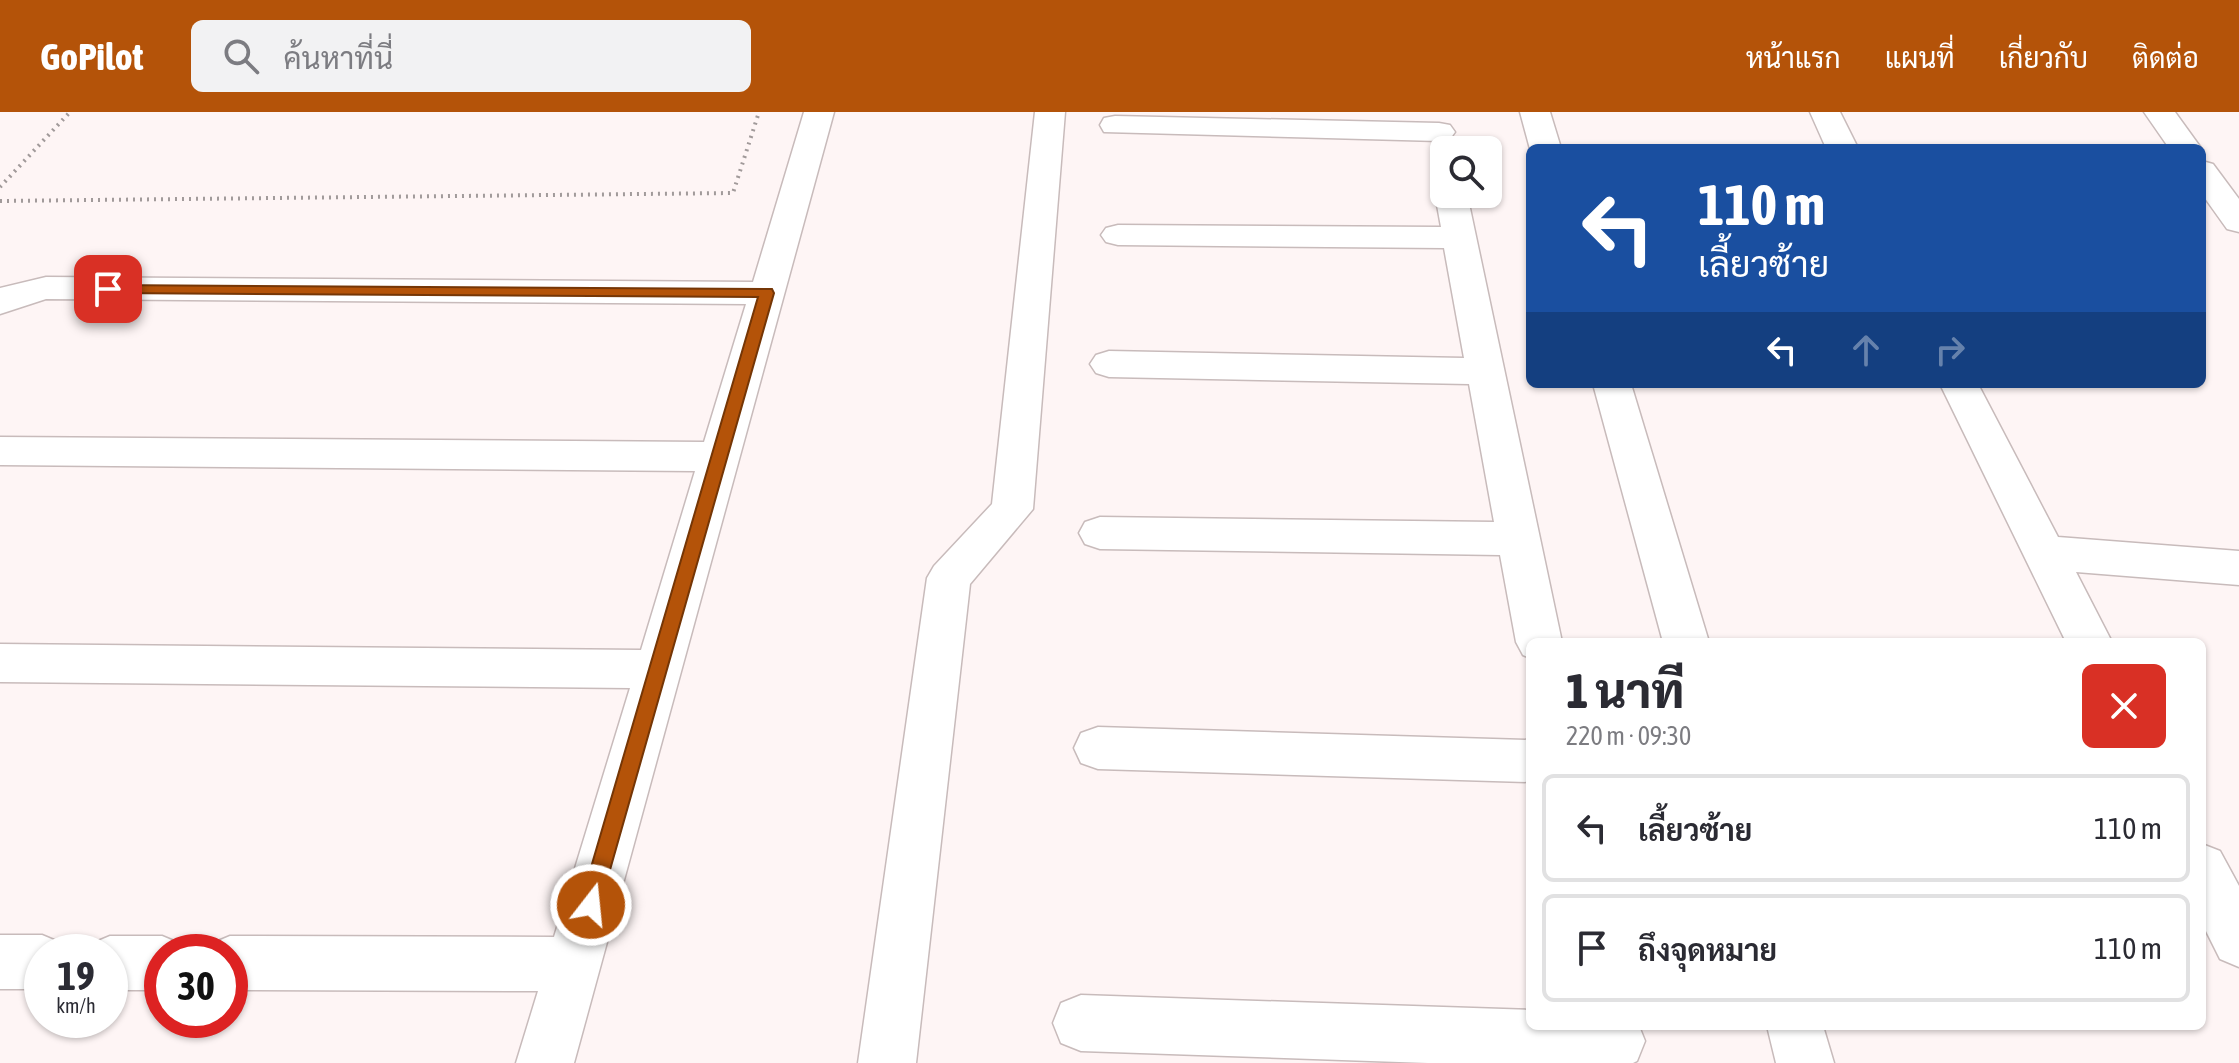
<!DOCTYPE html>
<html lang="th">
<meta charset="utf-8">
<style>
:root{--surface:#fff;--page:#f2f2f3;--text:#2b2b33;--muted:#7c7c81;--line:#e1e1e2;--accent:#b45309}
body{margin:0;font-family:"Asap Condensed",Sarabun,sans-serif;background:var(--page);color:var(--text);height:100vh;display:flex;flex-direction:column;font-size:30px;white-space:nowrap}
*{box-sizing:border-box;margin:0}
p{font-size:26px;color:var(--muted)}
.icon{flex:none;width:44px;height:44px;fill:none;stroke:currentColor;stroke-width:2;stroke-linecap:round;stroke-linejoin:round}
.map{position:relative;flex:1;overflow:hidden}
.drawer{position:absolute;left:1526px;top:526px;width:680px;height:392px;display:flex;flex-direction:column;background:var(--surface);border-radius:12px;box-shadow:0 2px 6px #0004}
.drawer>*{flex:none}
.top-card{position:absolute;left:1526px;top:32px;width:680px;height:244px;border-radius:12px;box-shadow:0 2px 6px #0004;background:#1a4fa0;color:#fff;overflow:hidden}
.fabs{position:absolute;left:1430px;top:24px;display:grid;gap:16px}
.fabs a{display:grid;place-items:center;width:72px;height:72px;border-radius:12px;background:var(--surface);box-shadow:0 2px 6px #0004;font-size:40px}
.speed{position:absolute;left:24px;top:822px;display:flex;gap:16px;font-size:40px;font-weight:700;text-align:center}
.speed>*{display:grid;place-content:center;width:104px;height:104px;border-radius:50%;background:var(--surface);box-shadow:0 2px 6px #0004;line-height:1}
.speed small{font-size:20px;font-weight:400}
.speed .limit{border:12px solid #d22;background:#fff;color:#111}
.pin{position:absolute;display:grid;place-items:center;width:68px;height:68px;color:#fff;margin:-34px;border-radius:16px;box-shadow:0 4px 12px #0006}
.me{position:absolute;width:88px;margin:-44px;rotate:16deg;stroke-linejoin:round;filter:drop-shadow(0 0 6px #0008)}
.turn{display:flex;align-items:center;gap:28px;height:168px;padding:0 40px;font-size:36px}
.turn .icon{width:104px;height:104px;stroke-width:2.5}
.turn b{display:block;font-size:56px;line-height:68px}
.lanes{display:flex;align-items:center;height:76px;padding:0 40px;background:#0003;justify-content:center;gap:40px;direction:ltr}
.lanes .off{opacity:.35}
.round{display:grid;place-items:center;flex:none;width:84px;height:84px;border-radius:12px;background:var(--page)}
.summary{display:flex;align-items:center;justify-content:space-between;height:136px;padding:0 40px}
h1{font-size:48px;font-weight:800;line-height:60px}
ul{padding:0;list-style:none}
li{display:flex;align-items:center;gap:24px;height:108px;margin:0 16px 12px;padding:0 24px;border:4px solid var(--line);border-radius:12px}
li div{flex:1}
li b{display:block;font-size:30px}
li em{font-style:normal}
header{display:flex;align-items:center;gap:48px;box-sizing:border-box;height:112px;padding:0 40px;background:var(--accent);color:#fff}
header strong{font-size:38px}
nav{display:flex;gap:44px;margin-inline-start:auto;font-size:28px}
.search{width:560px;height:72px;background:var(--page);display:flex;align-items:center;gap:20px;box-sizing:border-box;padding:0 28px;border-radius:12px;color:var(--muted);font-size:30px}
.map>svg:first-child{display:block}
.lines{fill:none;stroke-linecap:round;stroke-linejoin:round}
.minor-casing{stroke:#c8bbbb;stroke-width:3}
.path{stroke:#a19a9a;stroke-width:4;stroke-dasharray:2 5;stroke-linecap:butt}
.minor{fill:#fff;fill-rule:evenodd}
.route{fill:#b45309;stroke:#753606;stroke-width:2}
</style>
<header>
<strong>GoPilot</strong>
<div class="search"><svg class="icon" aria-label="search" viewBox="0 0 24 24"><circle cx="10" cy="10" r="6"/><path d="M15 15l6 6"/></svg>ค้นหาที่นี่</div>
<nav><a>หน้าแรก</a><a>แผนที่</a><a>เกี่ยวกับ</a><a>ติดต่อ</a></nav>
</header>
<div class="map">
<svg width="2239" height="951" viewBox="0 0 2239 951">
<rect width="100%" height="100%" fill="#fef5f5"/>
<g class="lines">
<!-- minor casing -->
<g class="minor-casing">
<path id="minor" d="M804 0H834L574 951H516L538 879 230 878V840H207L211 832 230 824 554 825 630 576 0 570V532L641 538 695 359 0 353V325L704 330 746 192 46 187 0 202V176L46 165 753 170Z
M1035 0H1065L1033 397 970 472 916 951H858L927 466 934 454 992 392Z
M1520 0H1550L1561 36 1530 37Z
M1810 0H1840L1858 36H1826Z
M2144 0H2175L2201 36H2169Z
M1115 4 1439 11 1450 13 1455 20 1450 27 1439 29 1104 20 1100 13 1104 6Z
M2202 49 2213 52 2239 87V120L2227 117 2202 82Z
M1444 74V82H1467L1562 530H1530V546L1523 543 1516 530 1500 443 1100 437 1085 432 1079 421 1085 410 1100 405 1494 410 1469 272 1109 265 1096 261 1090 252 1096 243 1109 239 1464 246 1444 136 1118 133 1106 130 1101 123 1106 116 1118 113 1441 115 1435 82Z
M1593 272H1631L1709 530H1663Z
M1940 272H1978L2058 425 2239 439V473L2076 460 2112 530H2066Z
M1098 615 1530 628V670L1098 657 1081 651 1074 636 1081 621Z
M2202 732 2220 739 2239 774V855L2220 847 2202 811Z
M0 823H42L61 831 65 840H42V877H0Z
M110 824H162L181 832 185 840H162V878H110V840H87L91 832Z
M1081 883 1530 898V914H1639L1645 929 1637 949 1633 951H1428L1081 939 1061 931 1053 911 1061 891Z
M1767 914H1823L1834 951H1776Z"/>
</g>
<!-- path -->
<path class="path" d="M0 75 70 0
M0 89 733 81 759 0"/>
<!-- minor -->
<use href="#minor" class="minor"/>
</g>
<!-- route -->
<path class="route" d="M103 173 772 177 774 181 598 800 591 803 583 800 580 793 758 185 108 181 101 177Z"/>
</svg>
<div class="fabs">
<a><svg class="icon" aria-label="search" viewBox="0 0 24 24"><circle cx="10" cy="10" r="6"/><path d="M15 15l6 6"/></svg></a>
</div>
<div class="speed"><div>19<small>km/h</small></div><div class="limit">30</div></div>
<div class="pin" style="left:108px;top:177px;background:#d93025"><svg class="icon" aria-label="arrive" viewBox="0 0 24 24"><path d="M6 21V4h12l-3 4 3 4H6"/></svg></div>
<svg class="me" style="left:591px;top:793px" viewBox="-20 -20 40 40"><circle r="17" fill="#b45309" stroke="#fff" stroke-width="3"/><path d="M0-11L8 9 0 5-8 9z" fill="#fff"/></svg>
<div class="top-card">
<div class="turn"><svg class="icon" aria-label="left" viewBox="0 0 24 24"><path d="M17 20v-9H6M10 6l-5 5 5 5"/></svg><div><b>110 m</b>เลี้ยวซ้าย</div></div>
<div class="lanes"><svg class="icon" aria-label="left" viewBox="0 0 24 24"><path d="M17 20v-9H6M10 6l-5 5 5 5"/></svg><svg class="icon off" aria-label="ahead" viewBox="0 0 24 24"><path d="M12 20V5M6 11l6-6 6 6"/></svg><svg class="icon off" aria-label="right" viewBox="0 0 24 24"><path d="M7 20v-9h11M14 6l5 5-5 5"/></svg></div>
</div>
<section class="drawer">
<div class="summary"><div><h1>1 นาที</h1><p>220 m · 09:30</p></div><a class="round" style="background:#d93025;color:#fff"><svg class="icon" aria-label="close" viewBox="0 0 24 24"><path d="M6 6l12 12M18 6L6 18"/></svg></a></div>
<ul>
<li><svg class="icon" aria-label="left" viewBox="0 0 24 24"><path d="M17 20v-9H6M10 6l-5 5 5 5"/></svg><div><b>เลี้ยวซ้าย</b></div><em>110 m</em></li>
<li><svg class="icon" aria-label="arrive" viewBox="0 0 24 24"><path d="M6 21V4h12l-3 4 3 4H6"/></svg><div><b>ถึงจุดหมาย</b></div><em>110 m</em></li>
</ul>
</section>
</div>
